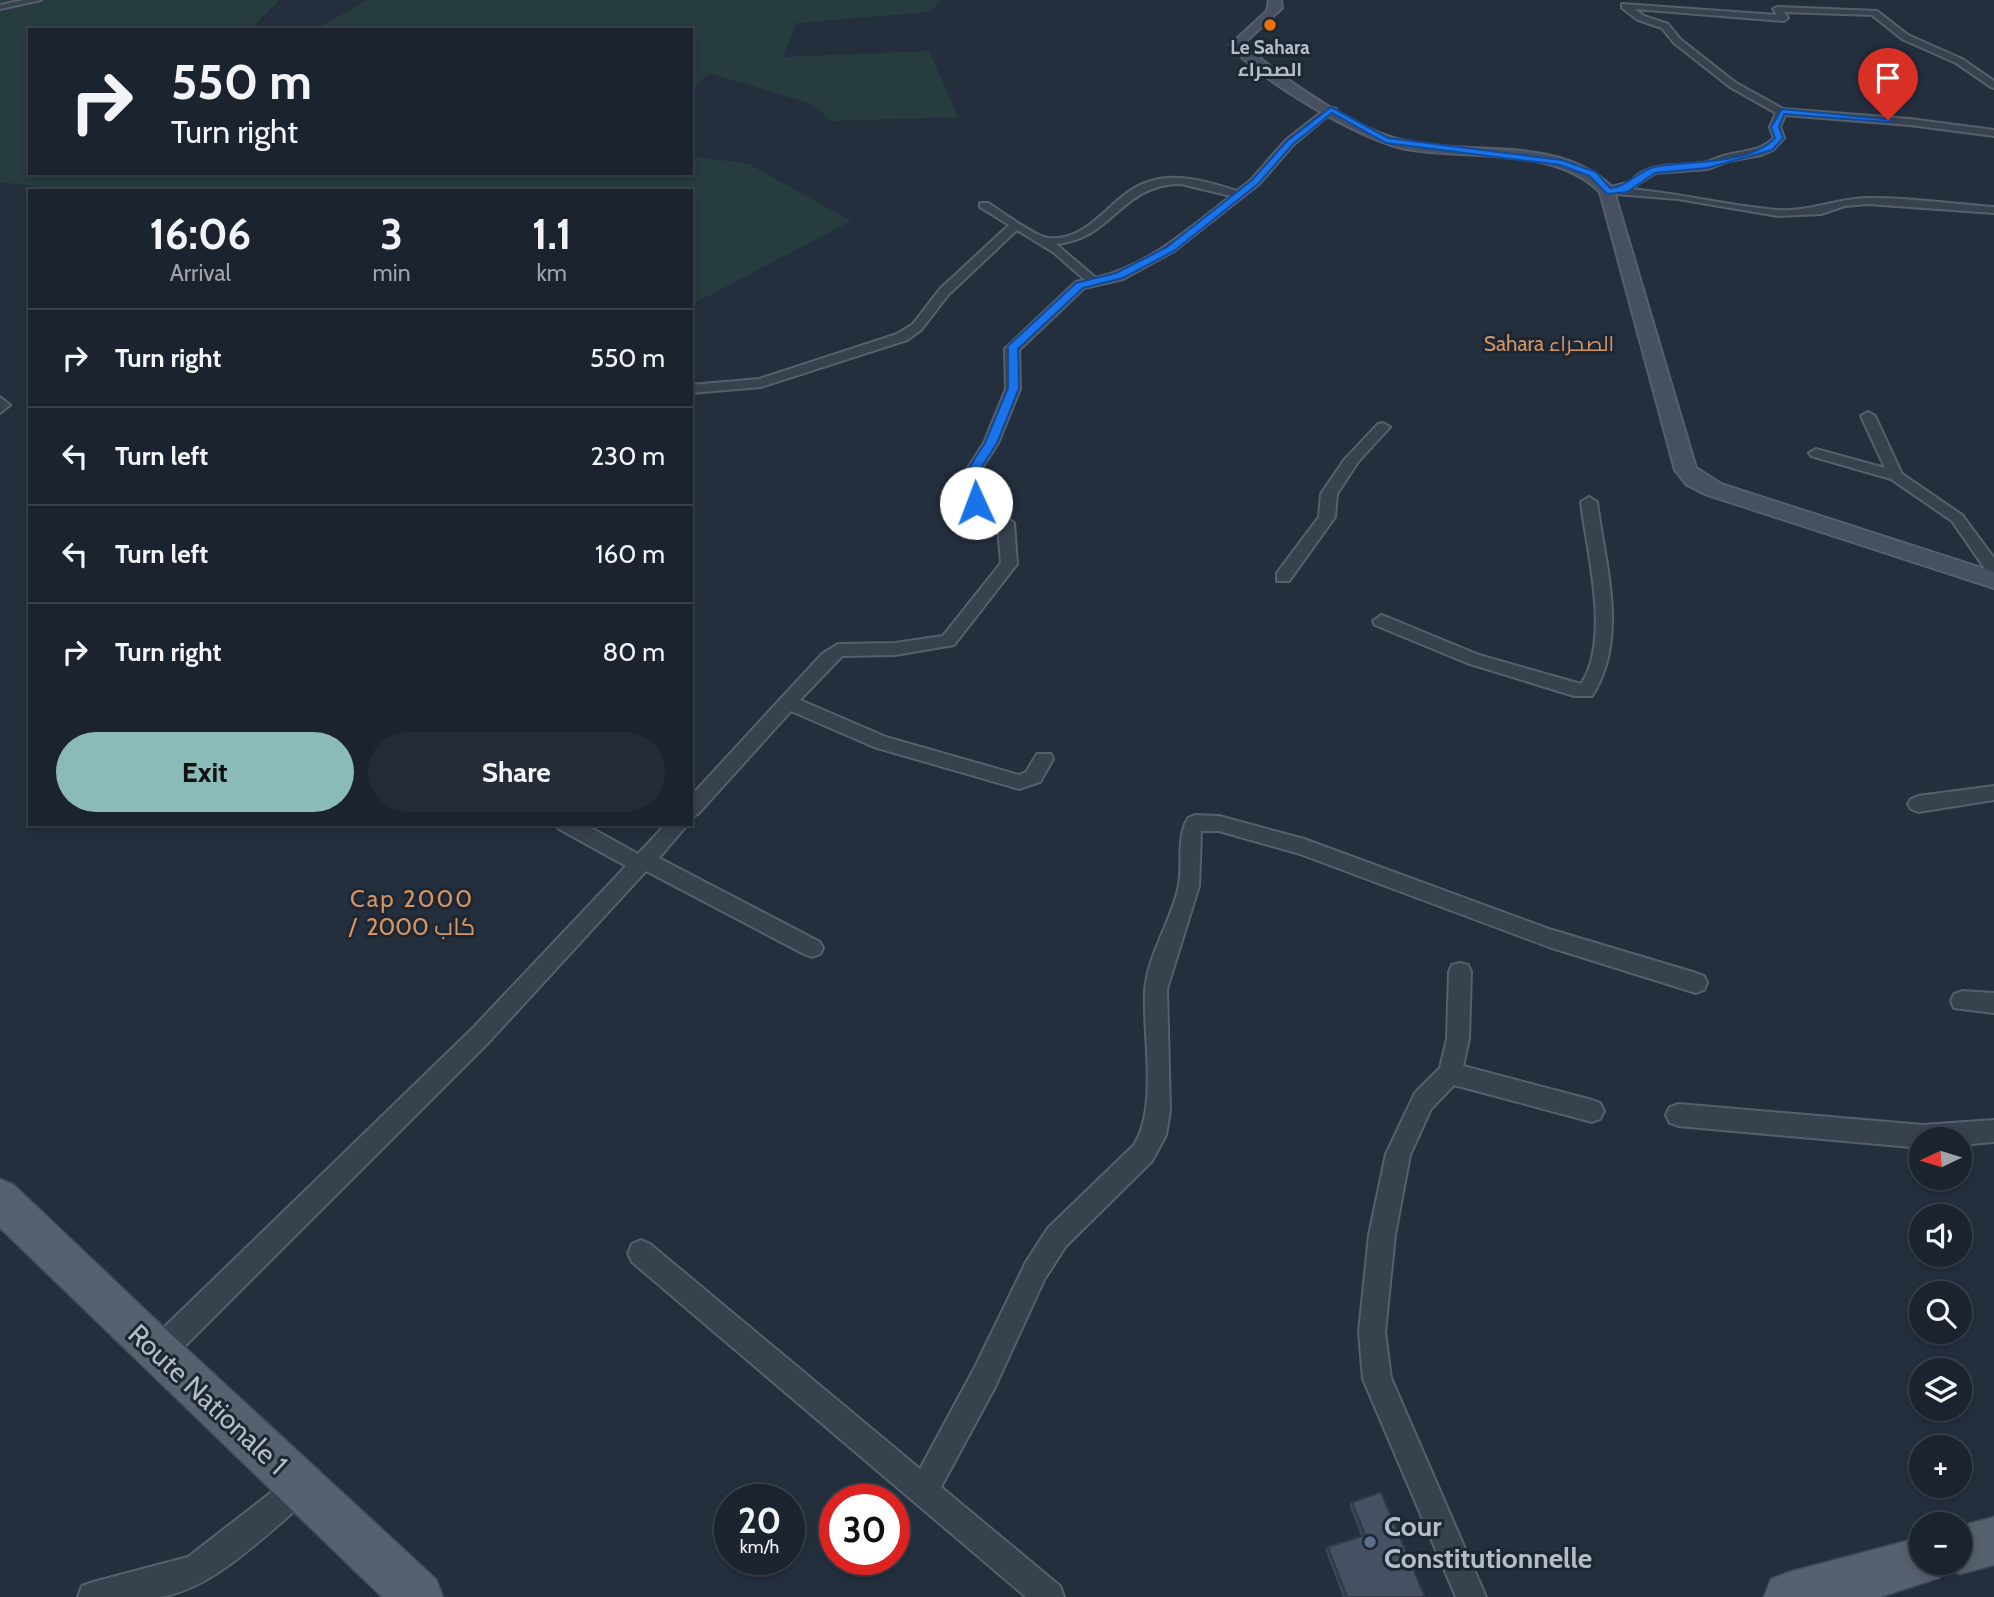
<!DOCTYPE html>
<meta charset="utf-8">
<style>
:root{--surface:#1b232e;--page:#242b36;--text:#f1f3f6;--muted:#a0a4aa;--line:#39404a;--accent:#8bbbb9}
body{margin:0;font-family:Cabin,Cairo,sans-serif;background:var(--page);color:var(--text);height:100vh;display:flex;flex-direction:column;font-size:26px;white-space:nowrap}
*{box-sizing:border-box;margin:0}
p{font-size:23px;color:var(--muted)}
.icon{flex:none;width:38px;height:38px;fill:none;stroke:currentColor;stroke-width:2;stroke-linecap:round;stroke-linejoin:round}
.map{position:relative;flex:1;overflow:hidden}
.drawer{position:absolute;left:28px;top:189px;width:665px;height:637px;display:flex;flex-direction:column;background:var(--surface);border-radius:0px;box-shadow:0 4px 10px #0003,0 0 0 2px var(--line)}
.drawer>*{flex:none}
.banner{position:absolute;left:28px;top:28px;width:665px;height:147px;border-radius:0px;box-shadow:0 4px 10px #0003,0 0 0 2px var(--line);background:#1b232e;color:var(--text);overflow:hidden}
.needle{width:46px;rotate:266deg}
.controls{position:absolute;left:1909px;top:1127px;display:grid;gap:14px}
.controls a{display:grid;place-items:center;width:63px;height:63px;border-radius:50%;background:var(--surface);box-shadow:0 4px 10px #0003,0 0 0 2px var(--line);font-size:35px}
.speed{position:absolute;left:714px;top:1484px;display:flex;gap:14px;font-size:35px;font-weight:700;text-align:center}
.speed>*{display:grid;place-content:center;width:91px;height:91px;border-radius:50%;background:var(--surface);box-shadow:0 4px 10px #0003,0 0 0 2px var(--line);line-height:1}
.speed small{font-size:18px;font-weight:400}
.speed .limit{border:10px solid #d22;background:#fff;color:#111}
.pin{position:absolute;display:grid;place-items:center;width:60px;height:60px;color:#fff;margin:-72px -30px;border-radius:50% 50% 50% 0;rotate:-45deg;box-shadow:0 0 7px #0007}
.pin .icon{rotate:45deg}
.me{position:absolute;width:77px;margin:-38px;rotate:358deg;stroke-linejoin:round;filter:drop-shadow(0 0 5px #0008)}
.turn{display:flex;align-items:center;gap:24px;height:147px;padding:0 28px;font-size:32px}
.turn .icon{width:91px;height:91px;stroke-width:2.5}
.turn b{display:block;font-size:49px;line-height:60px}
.eta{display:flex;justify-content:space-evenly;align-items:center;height:119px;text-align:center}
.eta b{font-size:42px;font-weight:800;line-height:49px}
.cta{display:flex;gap:14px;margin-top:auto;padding:14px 28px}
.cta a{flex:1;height:80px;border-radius:42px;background:var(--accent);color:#111;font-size:28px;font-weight:800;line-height:80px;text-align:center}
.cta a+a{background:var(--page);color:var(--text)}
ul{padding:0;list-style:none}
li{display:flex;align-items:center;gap:21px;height:98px;padding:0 28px;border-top:2px solid var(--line)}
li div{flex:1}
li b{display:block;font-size:26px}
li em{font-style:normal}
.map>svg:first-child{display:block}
.green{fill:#263c3f}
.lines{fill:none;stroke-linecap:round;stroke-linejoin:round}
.street-casing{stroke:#565f6c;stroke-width:4}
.secondary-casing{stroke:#565f6c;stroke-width:4}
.primary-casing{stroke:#414a57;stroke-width:3}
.street{fill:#38414e;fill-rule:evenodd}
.secondary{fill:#465061;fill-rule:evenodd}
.primary{fill:#56606e;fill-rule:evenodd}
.wall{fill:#3b4654}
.building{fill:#455162;stroke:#303945;stroke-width:2}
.route{fill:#1a73e8;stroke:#114b97;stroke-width:2}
.food-dot{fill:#e8710a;stroke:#1d2633;stroke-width:2.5}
.service-dot{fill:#5c6f8a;stroke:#1d2633;stroke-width:2.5}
.labels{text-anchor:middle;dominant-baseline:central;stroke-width:6;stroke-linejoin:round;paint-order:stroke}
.far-poi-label{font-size:19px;font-weight:bold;fill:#b4bcc9;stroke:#1d2633}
.far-neighbourhood-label{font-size:21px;fill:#d59563;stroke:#1d2633}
.neighbourhood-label{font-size:24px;letter-spacing:2px;fill:#d59563;stroke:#1d2633}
.near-street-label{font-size:28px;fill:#b4bcc9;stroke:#1d2633}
.near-poi-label{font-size:28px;font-weight:bold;fill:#b4bcc9;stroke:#1d2633;text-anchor:start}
</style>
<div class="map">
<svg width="1994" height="1597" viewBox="0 0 1994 1597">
<rect width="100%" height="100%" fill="#242f3e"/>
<!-- green -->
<path class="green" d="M0 0H279L254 25 300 30H30V173H691V156L749 164 851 221 691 305V191H72L0 182Z
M368 0H941L931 12 796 23 783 57 929 51 958 117 831 121 812 104 709 73 691 91V30H314Z"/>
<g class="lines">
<!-- street casing -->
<g class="street-casing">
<path id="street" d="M24 0H41L0 9V5Z
M1622 4 1777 15 1773 9 1777 7 1877 11 1908 35 1962 59 1994 81V88L1991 87 1956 63 1902 39 1872 15 1784 12 1788 18 1784 21 1635 9 1644 16 1668 24 1680 39 1736 83 1783 109 1910 119 1994 130V136L1910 125 1785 115 1780 127 1784 138 1773 150 1761 155 1729 161 1708 169 1655 173 1630 189C1679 193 1728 206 1777 210 1809 212 1836 199 1866 198 1908 197 1952 204 1994 207V213L1868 204 1845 206 1821 214 1778 216 1678 199 1603 193V189L1631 182C1647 160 1679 167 1703 163 1710 162 1716 158 1723 156 1743 150 1759 153 1774 138L1770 127 1776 113 1730 87 1674 43 1662 28 1638 20 1622 8Z
M1328 107 1336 109 1294 144 1259 184 1174 251 1123 279 1084 288 1019 350 1020 389 998 443 980 471 983 501 1014 523 1017 564 954 645 895 655 842 656 800 700 886 737 1019 775 1026 772 1037 754H1051L1053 759 1040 782 1019 789 874 747 791 711 698 814 691 817V796L822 654 838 644 895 643 943 636 1001 563 998 525 968 503 966 471 984 443 1006 389 1005 349 1076 282 1085 280 1053 252 1017 230 948 295 921 330 907 340 761 387 691 393V385L759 379 897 334 913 324 940 289 1009 225 980 207V203H988C1001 211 1034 236 1048 238 1092 242 1110 194 1148 182 1177 172 1209 182 1237 191L1251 180 1286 140ZM1181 184 1231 196C1190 228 1148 266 1096 278L1056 244C1114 239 1120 184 1181 184Z
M0 397 10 405 0 413Z
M1868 412 1875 416 1902 474 1962 515 1994 558V574L1988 573 1952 521 1891 479 1811 456 1809 453 1816 449 1885 468 1861 416Z
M1383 423 1390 427 1358 462 1337 494 1335 517 1289 581H1277V573L1319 517 1321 494 1345 459 1378 424Z
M1589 497 1597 502C1605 565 1629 638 1592 696H1574L1467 663 1375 625 1373 621 1381 615 1387 617 1479 655 1581 684C1611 639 1587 553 1581 502Z
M1994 786V800L1918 812 1911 809 1908 804 1911 799 1918 796Z
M1195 815 1219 816 1304 839 1549 929 1696 973 1704 976 1707 983 1704 990 1696 993 1549 947 1300 854 1219 831H1201L1199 886 1167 989 1170 1111 1166 1135 1152 1161 1066 1246 1044 1280 995 1387 941 1487 1060 1586 1064 1597H1026L632 1262 628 1253 632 1244 641 1240 650 1244 920 1469 975 1367 1026 1262 1048 1228 1134 1145C1158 1107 1143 1037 1145 992 1147 955 1172 921 1179 885 1183 862 1176 839 1188 818Z
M556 824H584L638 854 666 824H688L659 858 820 942 823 948 820 954 812 957 804 954 646 871 488 1043 168 1363 158 1366 148 1363 145 1353 148 1343 472 1029 626 866 559 829Z
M1460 963 1468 965 1471 972 1469 1039 1463 1066 1592 1100 1600 1103 1604 1111 1600 1119 1592 1122 1454 1085 1431 1109 1410 1155 1395 1235 1385 1332 1391 1378 1486 1597H1456L1363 1379 1359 1332 1369 1235 1386 1154 1415 1093 1440 1068 1447 1039 1449 972 1452 965Z
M1962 991 1994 993V1013L1954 1008 1951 1001 1954 994Z
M1678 1104 1923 1125 1994 1120V1142L1960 1145V1139H1922V1148L1678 1126 1670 1123 1666 1115 1670 1107Z
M301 1473 311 1477 315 1487 311 1497C269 1531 214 1590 159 1597 133 1597 104 1597 78 1597L82 1586 93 1582 188 1557 291 1477Z"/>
</g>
<!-- secondary casing -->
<g class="secondary-casing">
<path id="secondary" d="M1269 0H1281L1282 8 1243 44C1278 75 1344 121 1387 136 1459 161 1553 130 1613 188L1696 468 1721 484 1994 572V588L1705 494 1687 485 1675 470 1600 192C1552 145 1467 160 1406 149 1362 141 1259 80 1230 45L1267 11Z"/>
</g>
<!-- primary casing -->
<g class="primary-casing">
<path id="primary" d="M0 1179 14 1185 174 1337 436 1579 443 1597H382L0 1228Z
M1994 1517V1565L1960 1574 1944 1568 1939 1578 1880 1597H1764L1771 1579 1789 1572 1922 1537V1563H1960V1526Z"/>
</g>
<!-- street -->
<use href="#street" class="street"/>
<!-- secondary -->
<use href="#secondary" class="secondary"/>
<!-- primary -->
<use href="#primary" class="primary"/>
</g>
<!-- wall -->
<path class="wall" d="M1352 1502 1425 1597H1343L1325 1549 1361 1536 1349 1504Z"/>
<!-- building -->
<path class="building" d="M1381 1492 1425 1597H1347L1328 1547 1365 1535 1352 1502Z"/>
<!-- route -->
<path class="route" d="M1331 107 1388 138 1562 160 1596 172 1610 188C1628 187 1637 171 1654 167 1689 160 1748 166 1775 138L1771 127 1782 109 1893 120 1888 122 1784 114 1779 127 1783 138 1772 150 1707 168 1655 173 1627 192 1607 194 1590 176 1560 165 1386 143 1332 113 1293 144 1258 184 1174 251 1123 278 1083 288 1018 349 1019 388 997 443 979 471 978 488 982 503 972 505 966 488 967 471 985 443 1008 388V346L1076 283 1116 273 1167 247 1252 180 1287 141Z"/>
<!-- markers -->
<circle class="food-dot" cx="1270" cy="25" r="7"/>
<circle class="service-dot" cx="1370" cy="1542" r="7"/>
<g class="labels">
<!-- far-poi labels -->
<g class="far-poi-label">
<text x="1270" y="47">Le Sahara<tspan x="1270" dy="22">الصحراء</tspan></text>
</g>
<!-- far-neighbourhood labels -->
<g class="far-neighbourhood-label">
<text x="1549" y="343">Sahara الصحراء</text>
</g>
<!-- neighbourhood labels -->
<g class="neighbourhood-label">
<text x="412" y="898">Cap 2000<tspan x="412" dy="28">/ كاب 2000</tspan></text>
</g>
<!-- near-street labels -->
<g class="near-street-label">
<text transform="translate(208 1399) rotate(43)">Route Nationale 1</text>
</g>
<!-- near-poi labels -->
<g class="near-poi-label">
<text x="1384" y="1526">Cour<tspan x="1384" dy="32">Constitutionnelle</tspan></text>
</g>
</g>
</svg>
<div class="controls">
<a><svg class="needle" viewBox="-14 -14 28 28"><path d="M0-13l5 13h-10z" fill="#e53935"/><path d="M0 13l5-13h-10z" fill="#a0a4aa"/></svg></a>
<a><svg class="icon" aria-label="sound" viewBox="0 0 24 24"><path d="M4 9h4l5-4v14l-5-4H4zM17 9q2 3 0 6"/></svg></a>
<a><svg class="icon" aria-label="search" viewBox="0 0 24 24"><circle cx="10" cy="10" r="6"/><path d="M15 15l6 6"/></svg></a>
<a><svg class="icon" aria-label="layers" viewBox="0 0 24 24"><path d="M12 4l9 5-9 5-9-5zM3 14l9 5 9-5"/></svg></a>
<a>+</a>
<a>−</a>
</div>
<div class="speed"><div>20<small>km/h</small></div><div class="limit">30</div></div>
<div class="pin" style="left:1888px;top:120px;background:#d93025"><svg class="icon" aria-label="arrive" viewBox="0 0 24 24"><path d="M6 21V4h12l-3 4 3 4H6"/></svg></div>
<svg class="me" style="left:976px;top:503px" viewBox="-20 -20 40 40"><circle r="19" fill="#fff"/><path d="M0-13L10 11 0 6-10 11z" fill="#1a73e8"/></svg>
<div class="banner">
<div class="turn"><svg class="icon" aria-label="right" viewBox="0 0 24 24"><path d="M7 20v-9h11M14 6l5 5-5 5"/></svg><div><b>550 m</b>Turn right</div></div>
</div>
<section class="drawer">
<div class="eta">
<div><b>16:06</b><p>Arrival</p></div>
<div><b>3</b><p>min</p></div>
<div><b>1.1</b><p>km</p></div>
</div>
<ul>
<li><svg class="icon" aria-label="right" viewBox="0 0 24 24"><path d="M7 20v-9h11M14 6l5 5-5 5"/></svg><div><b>Turn right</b></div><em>550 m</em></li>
<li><svg class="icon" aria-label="left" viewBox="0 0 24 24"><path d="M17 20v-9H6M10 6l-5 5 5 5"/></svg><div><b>Turn left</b></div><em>230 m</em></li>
<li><svg class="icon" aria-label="left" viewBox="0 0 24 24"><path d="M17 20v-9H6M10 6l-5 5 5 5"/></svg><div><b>Turn left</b></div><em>160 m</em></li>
<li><svg class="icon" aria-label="right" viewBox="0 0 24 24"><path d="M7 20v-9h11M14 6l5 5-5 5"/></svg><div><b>Turn right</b></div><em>80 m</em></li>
</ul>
<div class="cta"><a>Exit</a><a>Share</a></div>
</section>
</div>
